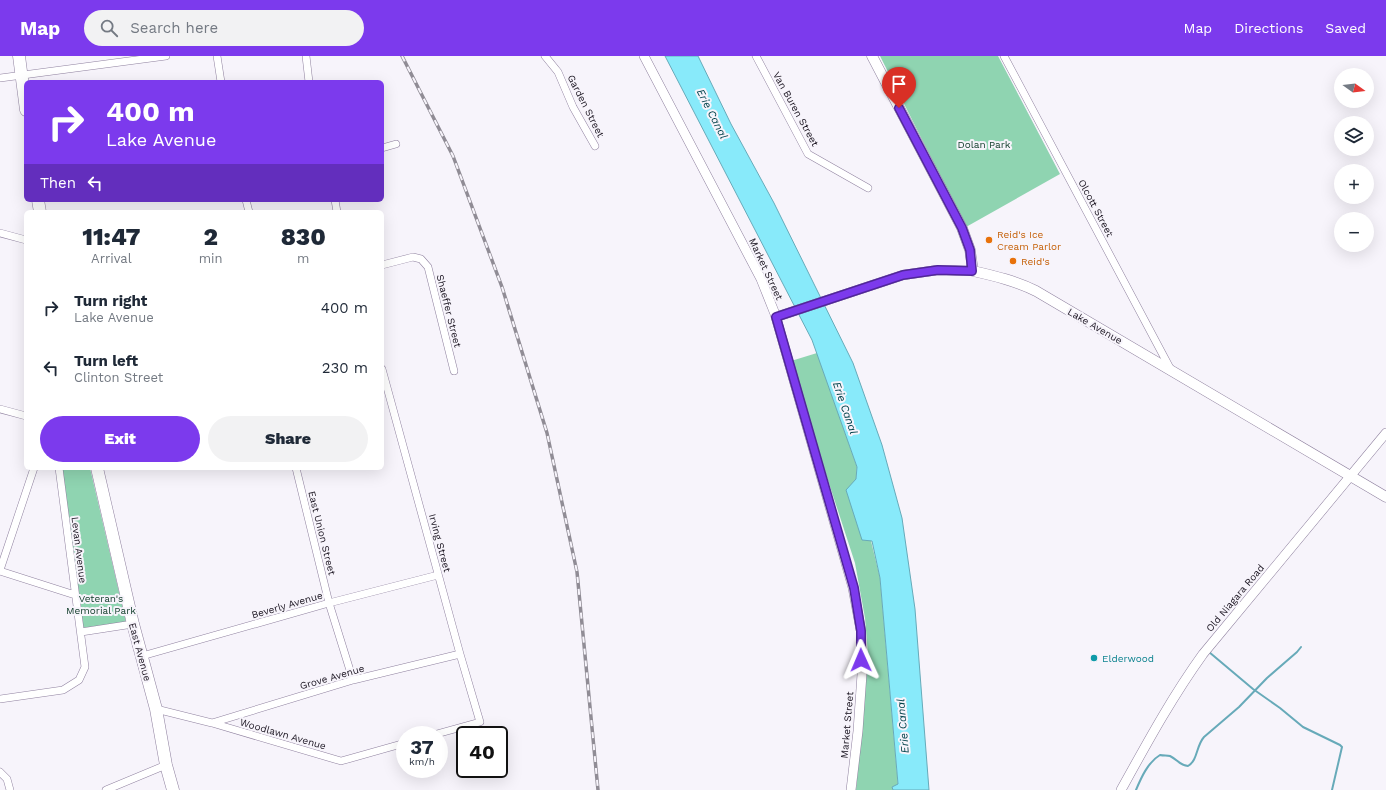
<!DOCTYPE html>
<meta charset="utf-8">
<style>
:root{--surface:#fff;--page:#f2f2f3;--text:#1f2937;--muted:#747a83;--accent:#7c3aed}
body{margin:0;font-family:"Work Sans",sans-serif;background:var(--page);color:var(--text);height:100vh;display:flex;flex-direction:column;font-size:15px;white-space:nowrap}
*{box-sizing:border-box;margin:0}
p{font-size:13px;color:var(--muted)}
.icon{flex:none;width:22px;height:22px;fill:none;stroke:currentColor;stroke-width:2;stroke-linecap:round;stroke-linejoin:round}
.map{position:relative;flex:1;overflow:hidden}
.panel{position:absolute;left:24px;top:154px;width:360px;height:260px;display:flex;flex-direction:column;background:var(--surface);border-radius:6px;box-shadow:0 4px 16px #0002}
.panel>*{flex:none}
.top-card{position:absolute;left:24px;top:24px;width:360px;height:122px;border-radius:6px;box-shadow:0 4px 16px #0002;background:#7c3aed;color:#fff;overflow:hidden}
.needle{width:26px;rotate:105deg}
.controls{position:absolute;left:1334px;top:12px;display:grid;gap:8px}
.controls a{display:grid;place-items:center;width:40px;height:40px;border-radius:50%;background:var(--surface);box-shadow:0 4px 16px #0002;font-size:20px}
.speed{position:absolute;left:396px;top:670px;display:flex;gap:8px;font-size:20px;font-weight:700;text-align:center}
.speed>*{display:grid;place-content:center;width:52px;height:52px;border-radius:50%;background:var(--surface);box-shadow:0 4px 16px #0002;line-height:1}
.speed small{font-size:10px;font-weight:400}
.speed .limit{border:2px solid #111;border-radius:6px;background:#fff;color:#111}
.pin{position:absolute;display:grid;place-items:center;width:34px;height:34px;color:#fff;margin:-41px -17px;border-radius:50% 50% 50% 0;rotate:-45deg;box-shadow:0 0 4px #0007}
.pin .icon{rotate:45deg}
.me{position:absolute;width:44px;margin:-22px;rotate:359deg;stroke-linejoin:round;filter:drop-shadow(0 0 3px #0008)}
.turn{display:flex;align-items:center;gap:14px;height:84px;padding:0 16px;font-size:18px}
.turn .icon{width:52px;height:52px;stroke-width:2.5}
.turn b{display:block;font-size:28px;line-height:34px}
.then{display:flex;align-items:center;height:38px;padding:0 16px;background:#0003;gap:8px;font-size:15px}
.eta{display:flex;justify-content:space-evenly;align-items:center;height:68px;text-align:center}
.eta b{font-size:24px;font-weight:800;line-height:28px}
.primary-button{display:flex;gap:8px;margin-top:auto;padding:8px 16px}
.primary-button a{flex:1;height:46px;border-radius:24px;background:var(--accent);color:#fff;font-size:16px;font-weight:800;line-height:46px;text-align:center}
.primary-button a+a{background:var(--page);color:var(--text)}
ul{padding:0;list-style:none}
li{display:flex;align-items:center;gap:12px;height:60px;padding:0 16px}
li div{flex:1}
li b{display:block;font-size:15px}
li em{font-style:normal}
header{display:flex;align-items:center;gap:24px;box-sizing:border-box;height:56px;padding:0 20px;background:var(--accent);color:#fff}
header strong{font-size:19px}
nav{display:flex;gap:22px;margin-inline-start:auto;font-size:14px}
.search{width:280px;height:36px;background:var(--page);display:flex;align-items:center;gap:10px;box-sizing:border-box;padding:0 14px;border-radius:22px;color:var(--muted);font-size:15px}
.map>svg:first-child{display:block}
.green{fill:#8fd4b1}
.water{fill:#88eafa;stroke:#67aab9}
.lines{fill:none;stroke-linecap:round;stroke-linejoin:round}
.stream{stroke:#67aab9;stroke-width:2}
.street-casing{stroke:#8f819f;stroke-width:8}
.secondary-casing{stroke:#8f819f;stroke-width:10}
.primary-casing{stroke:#8f819f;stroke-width:11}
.highway-casing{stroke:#8f819f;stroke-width:13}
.street{stroke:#fff;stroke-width:7}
.secondary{stroke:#fff;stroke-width:9}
.primary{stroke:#fff;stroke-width:10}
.highway{stroke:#fff;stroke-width:12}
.rail-casing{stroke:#908c95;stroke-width:3.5}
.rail{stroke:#f7f4fb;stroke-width:2;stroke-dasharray:6;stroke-linecap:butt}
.route-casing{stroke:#51269a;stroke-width:10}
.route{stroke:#7c3aed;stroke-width:7}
.food-dot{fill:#e8710a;stroke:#f7f4fb;stroke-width:1.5}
.culture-dot{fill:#0f9aa8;stroke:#f7f4fb;stroke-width:1.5}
.labels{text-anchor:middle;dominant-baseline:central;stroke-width:4;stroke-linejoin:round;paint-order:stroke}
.street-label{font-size:10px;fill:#1b1521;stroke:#f7f4fb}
.park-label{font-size:10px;fill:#0d3a27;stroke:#f7f4fb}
.food-label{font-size:10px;fill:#c56008;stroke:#f7f4fb;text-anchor:start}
.culture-label{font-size:10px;fill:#0d838f;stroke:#f7f4fb;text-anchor:start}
.water-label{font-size:11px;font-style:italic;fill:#01424a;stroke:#f7f4fb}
</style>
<header>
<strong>Map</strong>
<div class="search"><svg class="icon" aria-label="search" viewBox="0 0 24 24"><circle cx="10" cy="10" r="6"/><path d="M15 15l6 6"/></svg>Search here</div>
<nav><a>Map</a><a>Directions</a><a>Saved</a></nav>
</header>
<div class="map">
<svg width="1386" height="734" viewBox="0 0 1386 734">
<rect width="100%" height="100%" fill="#f7f4fb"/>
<!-- green -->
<path class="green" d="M880 0H998L1060 118 966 171Z
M817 297 857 411 856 423 880 522 898 729 892 731 893 734H856L868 599 865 562 855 507 809 366 791 305Z
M62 412H90L126 566 83 572Z"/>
<!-- water -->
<path class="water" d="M665 0H698L731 68 774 147 853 307 882 389 902 462 915 553 929 734H893L892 731 898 728 880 522 872 485 862 484 846 434 856 423 857 411 812 284Z"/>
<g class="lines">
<!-- stream -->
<path class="stream" d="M1209 596 1253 633 1280 652 1303 671 1340 689 1342 691 1332 734
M1136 734C1141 722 1148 706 1160 699 1164 700 1167 699 1170 700 1178 704 1179 709 1188 710 1198 704 1196 690 1204 681L1239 651 1267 622 1297 596 1301 591"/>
<!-- street casing -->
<g class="street-casing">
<path id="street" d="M217 0 221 26
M306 0 309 26
M545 0 558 16 573 51 595 90
M756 0 808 98 868 132
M1004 0 1171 314
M0 22 166 0
M382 92 396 88
M246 144 249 156
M335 144 337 156
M0 177 26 184
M382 209 413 201 421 203 428 211 454 315
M382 313 460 598 480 666 433 679
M0 353 26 360
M296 412 329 547 353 624
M0 514 34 412
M0 515 75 539
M81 576 133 568
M142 600 329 547 438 519
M0 643 63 634 79 624 85 611 59 412
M156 653 212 667 341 705 405 687
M212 667 353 624 460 598
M0 716 7 723 10 734
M106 734 166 709"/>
</g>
<!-- secondary casing -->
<g class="secondary-casing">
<path id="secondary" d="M644 0 761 223 775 258 853 532 861 575 862 618 858 675 851 734
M776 261 903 219 938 214 973 215
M1121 734C1147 687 1172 641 1203 598L1386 377"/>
</g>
<!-- primary casing -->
<g class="primary-casing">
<path id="primary" d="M872 0 962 172 970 194 973 215C995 220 1016 225 1036 235L1386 441"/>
</g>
<!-- highway casing -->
<g class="highway-casing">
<path id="highway" d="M19 0 26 54
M38 144 40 156
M97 412 133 568 156 653 166 709 173 734"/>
</g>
<!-- street -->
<use href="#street" class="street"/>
<!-- secondary -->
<use href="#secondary" class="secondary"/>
<!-- primary -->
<use href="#primary" class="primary"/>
<!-- highway -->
<use href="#highway" class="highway"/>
<!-- rail casing -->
<g class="rail-casing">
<path id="rail" d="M402 0 453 100 502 231 547 377 577 516 598 734"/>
</g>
<!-- rail -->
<use href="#rail" class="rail"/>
</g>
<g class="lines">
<!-- route casing -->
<g class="route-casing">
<path id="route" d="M861 604V575L854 532 776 261 903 219 938 214 972 215 970 194 962 172 899 52"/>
</g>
<!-- route -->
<use href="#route" class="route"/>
</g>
<!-- markers -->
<g class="food-dot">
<circle cx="989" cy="184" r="4"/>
<circle cx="1013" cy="205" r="4"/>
</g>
<circle class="culture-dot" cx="1094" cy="602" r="4"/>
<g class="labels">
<!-- street labels -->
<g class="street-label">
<text transform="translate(586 50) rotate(63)">Garden Street</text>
<text transform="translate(796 53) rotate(61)">Van Buren Street</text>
<text transform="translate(1096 152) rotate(62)">Olcott Street</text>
<text transform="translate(766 213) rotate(65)">Market Street</text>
<text transform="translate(449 255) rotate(76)">Shaeffer Street</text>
<text transform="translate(1095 270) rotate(30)">Lake Avenue</text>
<text transform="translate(322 477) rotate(76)">East Union Street</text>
<text transform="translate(440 487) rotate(75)">Irving Street</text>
<text transform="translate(79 494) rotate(83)">Levan Avenue</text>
<text transform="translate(1235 542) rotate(-50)">Old Niagara Road</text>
<text transform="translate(287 549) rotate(-16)">Beverly Avenue</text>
<text transform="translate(140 596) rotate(75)">East Avenue</text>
<text transform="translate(332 621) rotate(-16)">Grove Avenue</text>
<text transform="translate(847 669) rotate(-85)">Market Street</text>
<text transform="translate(283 678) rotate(16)">Woodlawn Avenue</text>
</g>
<!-- park labels -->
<g class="park-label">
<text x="984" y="88">Dolan Park</text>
<text x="101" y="542">Veteran's<tspan x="101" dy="12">Memorial Park</tspan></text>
</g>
<!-- food labels -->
<g class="food-label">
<text x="997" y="178">Reid's Ice<tspan x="997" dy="12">Cream Parlor</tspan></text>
<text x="1021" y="205">Reid's</text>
</g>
<!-- culture labels -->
<g class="culture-label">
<text x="1102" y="602">Elderwood</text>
</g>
<!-- water labels -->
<g class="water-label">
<text transform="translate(712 58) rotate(63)">Erie Canal</text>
<text transform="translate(845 352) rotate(71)">Erie Canal</text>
<text transform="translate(903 670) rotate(-95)">Erie Canal</text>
</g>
</g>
</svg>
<div class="controls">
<a><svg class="needle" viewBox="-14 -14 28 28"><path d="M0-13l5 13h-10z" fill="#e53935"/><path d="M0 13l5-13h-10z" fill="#747a83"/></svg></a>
<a><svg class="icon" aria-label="layers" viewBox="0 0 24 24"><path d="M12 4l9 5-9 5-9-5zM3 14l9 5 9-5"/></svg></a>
<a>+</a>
<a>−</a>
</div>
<div class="speed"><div>37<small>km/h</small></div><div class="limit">40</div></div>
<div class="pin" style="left:899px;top:52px;background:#d93025"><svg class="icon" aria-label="arrive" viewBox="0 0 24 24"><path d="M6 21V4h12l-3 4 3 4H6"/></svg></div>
<svg class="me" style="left:861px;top:604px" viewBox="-20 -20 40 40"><path d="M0-17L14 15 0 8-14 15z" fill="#7c3aed" stroke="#fff" stroke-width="4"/></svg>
<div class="top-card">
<div class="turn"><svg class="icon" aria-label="right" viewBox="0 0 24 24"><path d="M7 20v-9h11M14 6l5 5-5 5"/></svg><div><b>400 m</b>Lake Avenue</div></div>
<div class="then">Then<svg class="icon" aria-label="left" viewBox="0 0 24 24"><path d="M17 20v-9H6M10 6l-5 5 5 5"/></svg></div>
</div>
<section class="panel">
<div class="eta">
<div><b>11:47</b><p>Arrival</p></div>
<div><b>2</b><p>min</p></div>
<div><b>830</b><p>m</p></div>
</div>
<ul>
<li><svg class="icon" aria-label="right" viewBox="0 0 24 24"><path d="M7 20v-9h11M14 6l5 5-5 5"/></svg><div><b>Turn right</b><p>Lake Avenue</p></div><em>400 m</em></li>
<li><svg class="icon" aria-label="left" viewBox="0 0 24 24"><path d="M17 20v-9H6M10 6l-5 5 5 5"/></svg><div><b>Turn left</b><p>Clinton Street</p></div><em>230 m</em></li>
</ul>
<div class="primary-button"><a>Exit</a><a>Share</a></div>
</section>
</div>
